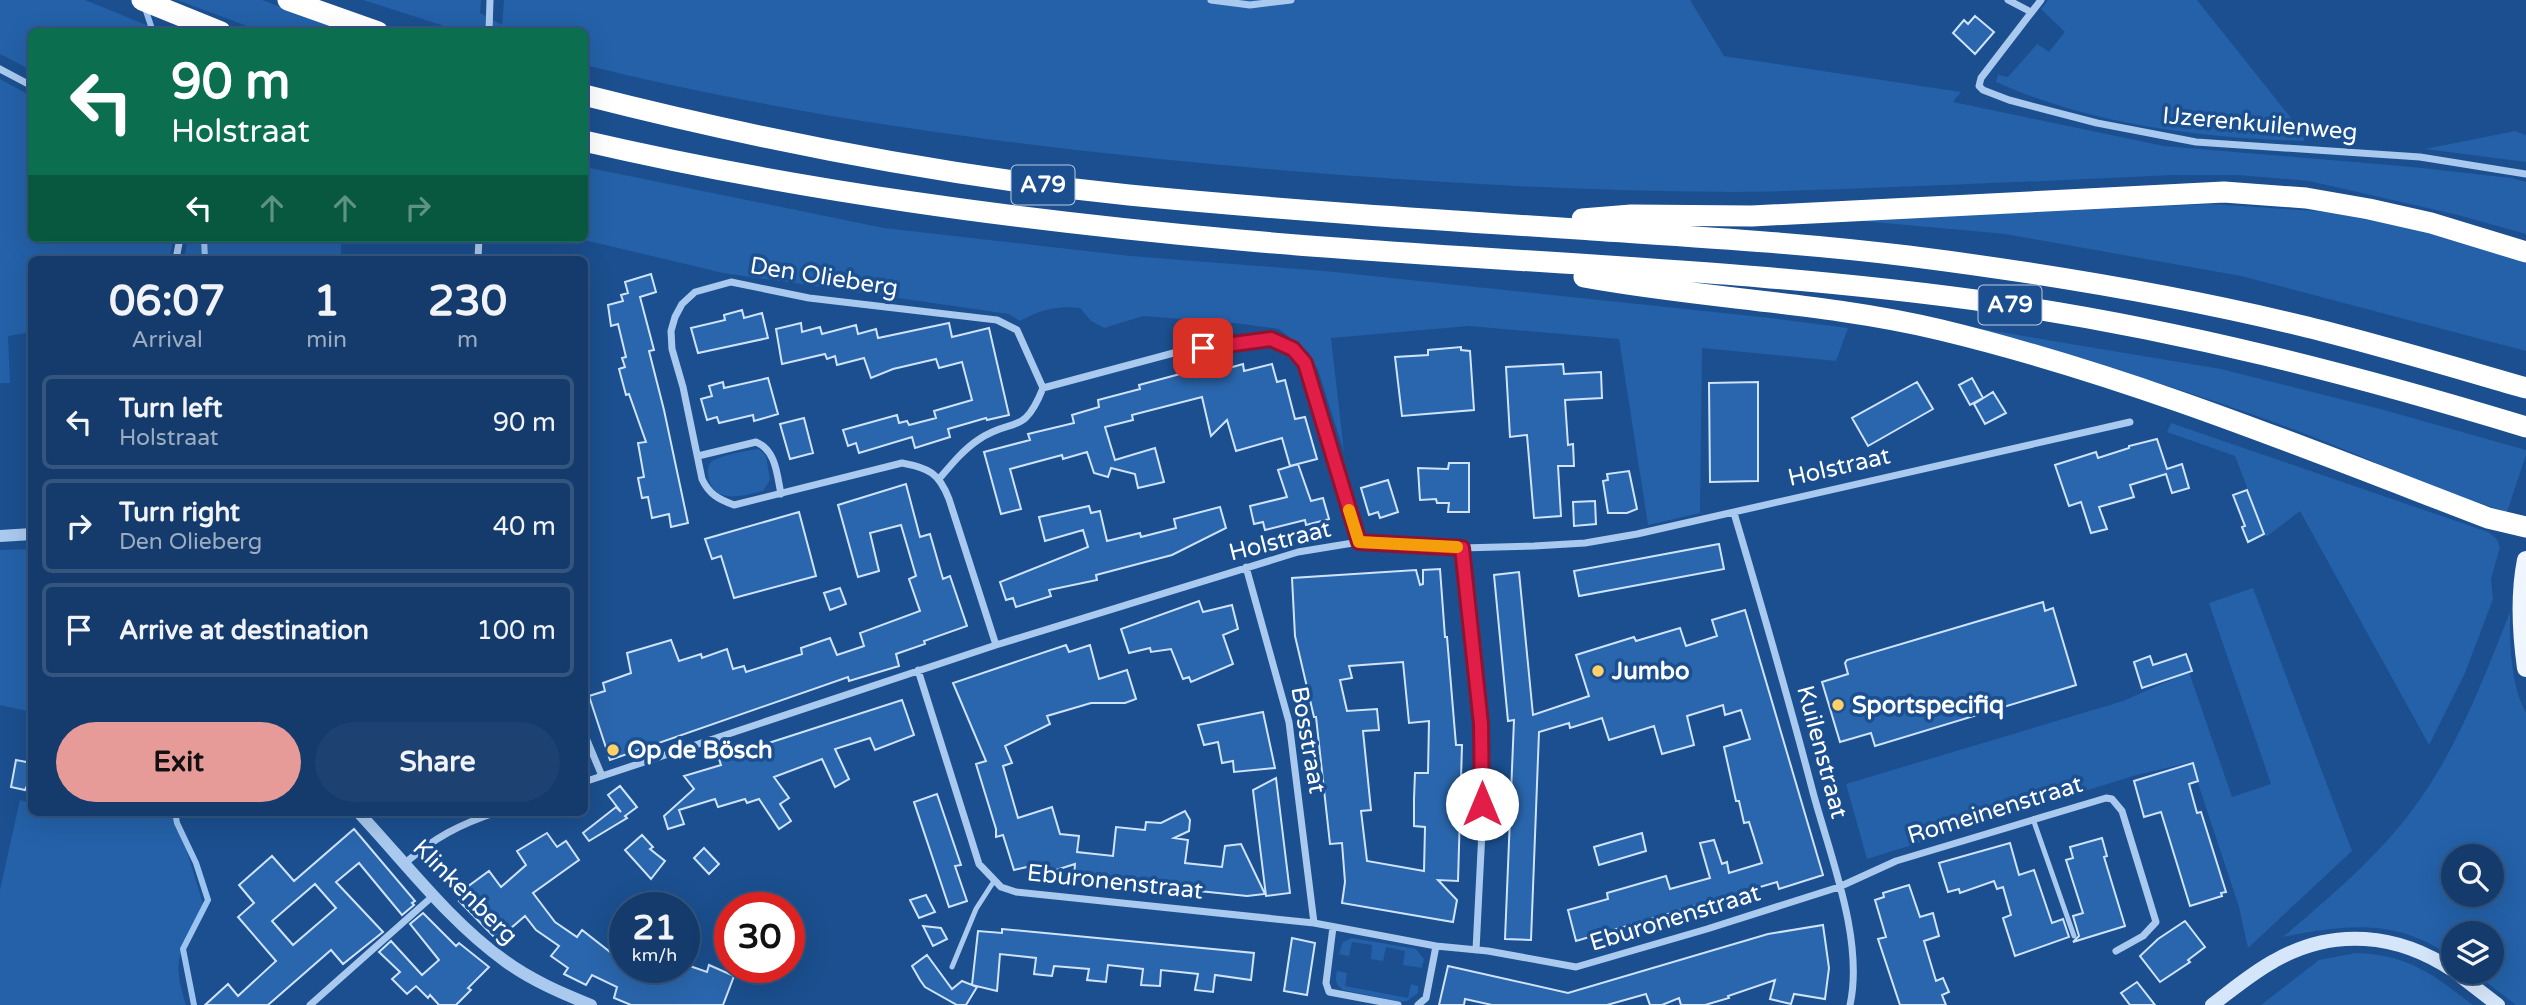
<!DOCTYPE html>
<meta charset="utf-8">
<style>
:root{--surface:#143b6b;--page:#1d4271;--text:#f1f3f6;--muted:#9dadc1;--line:#33557e;--accent:#e69b98}
body{margin:0;font-family:"Varela Round",sans-serif;background:var(--page);color:var(--text);height:100vh;display:flex;flex-direction:column;font-size:26px;white-space:nowrap}
*{box-sizing:border-box;margin:0}
p{font-size:23px;color:var(--muted)}
.icon{flex:none;width:38px;height:38px;fill:none;stroke:currentColor;stroke-width:2;stroke-linecap:round;stroke-linejoin:round}
.map{position:relative;flex:1;overflow:hidden}
.details{position:absolute;left:28px;top:256px;width:560px;height:560px;display:flex;flex-direction:column;background:var(--surface);border-radius:10px;box-shadow:0 7px 28px #0002,0 0 0 2px var(--line)}
.details>*{flex:none}
.banner{position:absolute;left:28px;top:28px;width:560px;height:214px;border-radius:10px;box-shadow:0 7px 28px #0002,0 0 0 2px var(--line);background:#0b6e4f;color:#fff;overflow:hidden}
.fabs{position:absolute;left:2441px;top:844px;display:grid;gap:14px}
.fabs a{display:grid;place-items:center;width:63px;height:63px;border-radius:50%;background:var(--surface);box-shadow:0 7px 28px #0002,0 0 0 2px var(--line);font-size:35px}
.speed{position:absolute;left:609px;top:892px;display:flex;gap:14px;font-size:35px;font-weight:700;text-align:center}
.speed>*{display:grid;place-content:center;width:91px;height:91px;border-radius:50%;background:var(--surface);box-shadow:0 7px 28px #0002,0 0 0 2px var(--line);line-height:1}
.speed small{font-size:18px;font-weight:400}
.speed .limit{border:10px solid #d22;background:#fff;color:#111}
.pin{position:absolute;display:grid;place-items:center;width:60px;height:60px;color:#fff;margin:-30px;border-radius:14px;box-shadow:0 4px 10px #0006}
.me{position:absolute;width:77px;margin:-38px;rotate:0deg;stroke-linejoin:round;filter:drop-shadow(0 0 5px #0008)}
.turn{display:flex;align-items:center;gap:24px;height:147px;padding:0 28px;font-size:32px}
.turn .icon{width:91px;height:91px;stroke-width:2.5}
.turn b{display:block;font-size:49px;line-height:60px}
.lanes{display:flex;align-items:center;height:66px;padding:0 28px;background:#0003;justify-content:center;gap:35px;direction:ltr}
.lanes .off{opacity:.35}
.eta{display:flex;justify-content:space-evenly;align-items:center;height:119px;text-align:center}
.eta b{font-size:42px;font-weight:700;line-height:49px}
.action{display:flex;gap:14px;margin-top:auto;padding:14px 28px}
.action a{flex:1;height:80px;border-radius:42px;background:var(--accent);color:#111;font-size:28px;font-weight:700;line-height:80px;text-align:center}
.action a+a{background:var(--page);color:var(--text)}
ul{padding:0;list-style:none}
li{display:flex;align-items:center;gap:21px;height:94px;margin:0 14px 10px;padding:0 14px;border:4px solid var(--line);border-radius:10px}
li div{flex:1}
li b{display:block;font-size:26px}
li em{font-style:normal}
.map>svg:first-child{display:block}
.green{fill:#2461a8;fill-rule:evenodd}
.lines{fill:none;stroke-linecap:round;stroke-linejoin:round}
.stream{stroke:#9cc4f0;stroke-width:6}
.building{fill:#2a66ad;stroke:#cfe3fa;stroke-width:2;fill-rule:evenodd}
.service{stroke:#a9c9ee;stroke-width:5}
.minor{stroke:#a9c9ee;stroke-width:7}
.tertiary{stroke:#a9c9ee;stroke-width:12}
.secondary{stroke:#d6e6fa;stroke-width:14}
.primary{stroke:#f0f6ff;stroke-width:18}
.motorway{stroke:#fff;stroke-width:21}
.route-casing{stroke:#92132f;stroke-width:18}
.route{stroke:#e11d48;stroke-width:12}
.slow{stroke:#f59e0b;stroke-width:12}
.poi-dot{fill:#ffd166;stroke:#1b4f8f;stroke-width:2.5}
.labels{text-anchor:middle;dominant-baseline:central;stroke-width:7;stroke-linejoin:round;paint-order:stroke}
.shield{fill:#1b4f8f;stroke:#bbcadd;stroke-width:2}
.shield-label{font-size:23px;font-weight:bold;fill:#fff}
.street-label{font-size:24px;fill:#fff;stroke:#1b4f8f}
.poi-label{font-size:24px;font-weight:bold;fill:#fff;stroke:#1b4f8f;text-anchor:start}
</style>
<div class="map">
<svg width="2526" height="1005" viewBox="0 0 2526 1005">
<rect width="100%" height="100%" fill="#1b4f8f"/>
<!-- green -->
<path class="green" d="M0 0H85L161 31 32 32 31 70 0 54Z
M177 0H262L345 31H261Z
M363 0H481L480 13 502 25 504 0H1690L1724 56 1961 92 1953 102 2164 146 2413 167 2511 178 2526 182V234L2458 215 2309 181 2238 175H2174C2064 180 1954 185 1845 189 1807 190 1770 192 1732 192 1558 191 1384 180 1211 164 1000 144 790 116 585 65L584 32 460 31Z
M2048 0H2197L2299 128 2305 141C2201 138 2093 125 1996 82L1998 75 2008 77 2037 44 2049 52 2065 32 2041 9Z
M0 79 31 96 32 238H174L169 259H32L31 332 8 336 10 383H0Z
M2515 131 2526 135V162L2425 149Z
M585 167 884 228 1131 256 1325 271 1771 318 1848 328 1836 361 1702 348 1700 513 1648 525 1619 339 1469 326 1331 338 1344 452 1318 370 1309 353 1279 329 1235 323 1143 316 1104 328 1091 321 1080 308C1058 305 1039 310 1020 321L1009 314 723 273 576 238H584Z
M2211 204 2329 212 2413 229 2526 260V351L2241 276 2005 234 1852 220Z
M188 238H341V259H184Z
M1958 325 2221 369 2384 410 2526 450V455L2507 512C2429 488 2355 452 2279 424 2174 385 2066 355 1958 325Z
M2171 423 2488 532 2496 538 2500 547 2491 579 2493 599 2465 673 2429 745 2300 511 2266 537 2235 456 2167 432Z
M759 449 766 456 770 480 763 491C745 495 716 505 709 480 708 475 707 467 710 463 716 456 749 450 759 449Z
M31 549H32L31 712 0 705V550Z
M2253 588 2352 851 2248 948 2239 907 2191 762 2133 776 1867 859 1846 784 2123 701 2189 672 2232 797 2271 784 2209 603Z
M2510 612C2510 646 2510 682 2526 713V1005H2516L2472 971H2492V933H2454L2453 958C2398 918 2347 924 2283 937 2331 896 2379 856 2416 805 2458 747 2484 678 2510 612ZM2454 856H2492V894H2454Z
M20 800 31 803 32 812H157L179 819 180 829 204 907C203 917 198 923 192 932 173 958 177 975 186 1005H0V890Z
M1352 938 1416 949 1424 959 1422 968 1403 965 1405 951 1386 947 1383 961 1371 959 1372 945 1352 942 1349 956 1339 954 1343 942Z
M2356 953C2410 955 2432 974 2473 1005H2261L2319 960Z
M1337 971 1347 973 1345 986 1408 998 1411 984 1418 986V993L1407 1001 1400 1002 1343 990C1335 985 1335 979 1337 971Z"/>
<g class="lines">
<!-- stream -->
<path class="stream" d="M145 8 153 32
M204 238 205 259
M175 812 177 823 196 863 208 900 183 949 194 1005"/>
</g>
<!-- building -->
<path class="building" d="M1975 16 1994 32 1975 54 1953 33 1964 20 1968 24Z
M651 274 656 292 640 297 654 350 649 351 664 410 688 523 671 527 669 514 652 518 648 497 642 498 638 478 644 477 638 443 646 442 629 394 626 395 619 369 625 367 622 358 626 357 618 324 611 326 608 305 623 301 621 295 628 293 625 282Z
M742 310 744 318 762 313 768 338 698 353 691 328 725 320 724 315Z
M801 323 802 332 820 327 822 334 856 325 858 334 876 329 878 338 949 323 952 337 989 328 1009 415 987 420 986 418 948 429 950 437 915 448 912 437 859 453 856 443 848 446 843 430 897 415 899 423 907 421 909 425 936 418 934 411 972 400 962 362 939 368 936 359 893 369 871 378 864 358 837 365 835 356 827 359 825 354 782 364 776 329Z
M1461 347V350L1470 351 1474 410 1402 416 1395 357 1428 355V350Z
M1243 364 1244 371 1272 364 1277 382 1285 380 1295 419 1305 417 1317 459 1290 466 1282 438 1236 451 1227 420 1211 436 1202 397 1132 415 1133 420 1105 427 1115 460 1155 448 1164 482 1138 488 1135 474 1111 468 1108 477 1094 473 1087 452 1063 459 1062 455 1010 469 1021 509 1001 514 984 452 1030 440 1028 434 1074 423 1072 415 1099 407 1098 400 1140 389 1139 385 1195 370 1197 377Z
M1563 364 1564 374 1601 372 1602 398 1565 400 1568 445 1573 444 1574 466H1558L1561 516 1534 518 1527 435 1510 437 1506 367Z
M768 378 778 414 754 421 753 415 719 423 717 417 707 420 701 399 712 396 709 386 723 382 724 388Z
M1972 378 1983 398 1970 405 1959 385Z
M1758 382V481L1710 482 1709 383Z
M1917 382 1933 409 1868 446 1852 418Z
M1993 392 2006 413 1985 424 1974 404Z
M804 418 813 453 790 459 780 424Z
M2157 439 2167 469 2182 464 2189 488 2172 493 2166 474 2130 485 2134 497 2099 507 2107 529 2091 533 2081 502 2069 506 2055 465 2096 452 2098 458 2129 448V446Z
M1449 463H1469V512H1448L1449 503H1437L1436 499 1420 500 1418 468 1448 469Z
M1298 464 1311 501 1323 498 1329 519 1306 525 1305 520 1265 530 1263 522 1254 524 1250 506 1287 497 1278 470Z
M1629 471 1637 509 1627 513H1608L1603 481 1608 480 1607 474Z
M1388 480 1398 512 1380 518 1378 512 1369 515 1361 488Z
M906 484 920 537 930 534 943 579 950 576 967 626 924 641 925 644 896 654 899 666 849 681 848 677 610 760 589 696 605 691 603 683 631 673 627 653 671 640 679 661 701 654 702 658 727 649 733 669 744 666 746 672 802 654 801 648 830 638 837 655 864 646 860 633 920 611 909 579 916 576 901 525 870 533 879 571 858 577 838 505Z
M2247 490 2264 534 2248 542 2242 527 2245 526 2233 495Z
M1595 501 1596 524 1574 526 1573 502Z
M1089 506 1091 513 1100 511 1107 541 1140 533 1141 537 1176 528 1174 519 1220 507 1226 528 1172 555 1096 575 1097 580 1049 590 1051 596 1016 607 1013 598 1006 600 1000 582 1088 547 1083 530 1045 541 1039 517Z
M799 512 816 576 734 598 721 556 712 559 705 539Z
M1719 544 1724 569 1579 596 1574 571Z
M1440 569 1445 637H1447L1456 745H1462L1458 881 1438 880 1457 900 1453 922 1342 903 1345 882 1342 843 1330 844 1316 717H1314L1295 636 1292 578 1416 570 1420 585 1423 584V570ZM1403 662 1409 723 1429 721 1428 773H1415L1414 799V826L1425 827 1424 871 1367 861 1361 811 1371 810 1363 731 1379 730 1377 709 1347 711 1340 680 1352 678 1349 666Z
M1519 572 1533 715 1589 696 1576 655 1634 637 1636 641 1680 628 1686 646 1717 636 1712 620 1745 610 1823 875 1779 889 1777 882 1576 941 1568 910 1608 899 1607 893 1666 876 1670 889 1710 878 1700 843 1714 840 1722 864 1727 862 1729 873 1762 863 1749 822 1744 823 1739 801H1736L1724 747 1750 739 1741 710 1725 715 1723 705 1687 716 1694 745 1662 754 1654 726 1609 740 1602 718 1570 728 1569 723 1539 732 1531 940 1505 939 1514 720 1508 721 1494 575Z
M840 588 846 604 830 610 824 593Z
M1199 601 1203 612 1232 605 1238 629 1223 635 1233 664 1191 682 1189 677 1183 679 1171 649 1151 652 1150 648 1129 653 1121 629Z
M2043 602 2045 611 2053 608 2076 685 1875 746 1871 733 1840 742 1822 682 1848 674 1845 663 1847 660Z
M1066 645 1069 652 1090 645 1099 679 1127 670 1136 699 1125 703H1091L1047 716 1050 724 1005 746 1012 763 1003 766 1018 818 1052 807 1060 834 1079 836 1077 852 1113 856 1116 827 1145 830 1146 822 1161 823 1185 811 1190 820 1189 831 1174 838 1188 840 1185 863 1222 867 1225 846 1241 844 1265 894 1247 896 1074 878 1075 864 1031 878 1027 867 1014 870 1003 835 996 837V829L976 764 986 761 953 683Z
M2186 654 2192 671 2142 688 2134 662 2150 656 2153 665Z
M902 700 914 735 875 750 870 738 835 749 849 779 835 787 822 759 774 777 789 798 780 804 791 821 779 829 759 799 747 803 745 799 718 807 715 799 679 810 684 824 668 829 664 816 694 789 684 776 721 765 719 759Z
M1263 712 1275 768 1234 772 1233 761 1222 763 1218 742 1204 745 1198 725Z
M16 760 32 763V787L27 786 25 790 11 787Z
M2193 763 2198 781 2189 784 2197 813 2201 812 2226 892 2221 893 2222 896 2190 906 2161 812 2144 817 2134 781Z
M1276 778 1290 893 1266 896 1253 790Z
M620 786 637 807 625 816 627 818 589 841 583 833 616 807 621 812 608 795Z
M937 794 961 865 955 866 967 901 949 907 914 802Z
M354 829 415 901 412 903 414 905 402 915 359 863 336 882 383 932 343 964 331 950 268 1005H205L228 984 238 996 276 961 238 917 254 903 239 885 272 856 294 881ZM315 884 336 908 293 945 272 921Z
M547 833 557 847 566 841 579 860 533 893 555 922 577 937 582 930 614 955 625 941V968H684V964L707 972 709 965 734 976 723 1005H631L614 998 617 987 592 975 586 985 564 974 568 968 551 956 559 946 536 930 525 916 497 940 459 901 463 898 459 893 489 871 501 887 526 865 517 851Z
M1642 833 1646 851 1599 865 1594 847Z
M642 835 653 847 650 849 665 861 651 879 625 850Z
M2102 838 2107 856 2104 857 2125 926 2073 942 2079 936 2073 916 2083 913 2066 860 2073 858 2070 847Z
M2010 843 2019 875 2034 870 2052 923 2063 919 2069 937 2015 956 2003 918 2011 915 2003 887 1997 889 1994 881 1960 893 1959 889 1948 892 1939 863Z
M704 848 719 864 709 874 694 858Z
M1909 885 1920 917 1933 913 1939 936 1924 941 1936 981 1943 978 1949 992 1942 995 1946 1005H1900L1878 939 1886 937 1875 900 1884 897 1883 893Z
M926 895 935 912 919 918 910 900Z
M423 913 456 946 459 943 489 967 468 988 471 990 456 1005H439L430 995 428 998 416 986 407 994 392 979 400 972 379 952 391 941 422 975 439 960 410 924Z
M2185 921 2205 947 2188 960 2190 962 2160 982 2140 956 2158 939Z
M1823 925 1829 968 1825 999 1794 994 1791 1004 1770 999 1775 980 1728 996 1729 998 1705 1005H1681L1679 998 1662 1005H1650L1646 994 1607 1005H1492L1465 999 1464 1005H1439L1448 966 1568 993 1768 934Z
M923 926 941 928 947 939 933 946Z
M1002 929 1254 953 1251 980 1215 975 1213 992 1195 990 1198 974 1161 970 1160 986 1141 985 1143 969 1108 965 1106 982 1087 980 1089 969 1054 966 1052 976 1034 974 1036 958 1000 954 997 991 972 985 978 931 1002 933Z
M1292 938 1315 943 1307 995 1284 991Z
M927 955 952 989 962 981 977 987 966 1005H957L925 987 920 980 912 966Z
M2137 982 2155 1005H2130L2121 993Z"/>
<g class="lines">
<!-- service -->
<path class="service" d="M2033 819 2074 936
M952 967 976 909 994 881"/>
<!-- minor -->
<path class="minor" d="M1211 0 1250 5 1291 0
M2008 0 2031 12
M2041 0 1981 78 1979 86 1983 90 2009 100 2097 123 2196 142 2420 157 2526 174
M489 32 490 0
M0 69 32 86
M176 259 180 238
M478 259 479 238
M1043 388 1181 351 1271 339 1293 349 1305 363 1359 542
M698 456 756 442C776 450 777 475 781 494
M939 479C951 465 963 450 978 440 1013 416 1023 438 1043 388L1017 330 997 320 809 298 731 282 695 292 682 304 675 317 671 331 672 349 683 387 702 479C709 494 718 499 734 505L902 463C929 468 939 473 949 499L996 645
M1734 513C1762 607 1789 701 1814 796 1831 858 1864 941 1850 1005
M1462 548 1481 724 1482 831 1476 950
M1246 567 1289 722 1314 923
M918 670 979 864 1001 887 1016 892 1314 923 1436 946 1488 951 1576 967 1707 929 1839 887 1896 861 2106 798 2112 799 2122 811 2156 922 2143 936 2116 951
M584 733 602 776
M584 782 996 645 1298 552 1359 542 1462 548 1534 546 1585 543 1637 534 2130 422
M405 863C436 837 458 825 497 812
M1333 927 1326 983 1329 992 1398 1005
M310 1005 434 895
M1418 1005 1426 998 1436 946"/>
<!-- tertiary -->
<path class="tertiary" d="M0 536 32 534
M358 812C405 862 449 921 505 961 531 980 561 993 591 1005"/>
<!-- secondary -->
<path class="secondary" d="M2454 971 2498 1005
M2212 1005C2232 990 2252 973 2274 961 2333 927 2398 933 2454 971"/>
<!-- primary -->
<path class="primary" d="M2526 560C2519 595 2521 632 2526 668"/>
<!-- motorway -->
<path class="motorway" d="M142 0 221 32
M288 0 378 32
M584 95C765 141 943 176 1129 195 1283 210 1438 220 1592 230 1697 237 1803 243 1908 256 2042 273 2176 295 2307 327 2380 345 2453 367 2526 388
M584 141C800 191 1019 220 1239 240 1491 263 1746 267 1997 303 2177 329 2352 374 2526 427
M1582 219 1631 215 1752 216 2224 192 2306 198 2369 209 2431 223 2526 252
M1584 277C1703 299 1824 302 1941 330 2128 375 2308 449 2488 518L2526 527"/>
</g>
<g class="lines">
<!-- route casing -->
<g class="route-casing">
<path id="route" d="M1203 348 1271 339 1293 349 1305 363 1359 542 1462 548 1481 724 1482 804"/>
</g>
<!-- route -->
<use href="#route" class="route"/>
<!-- slow -->
<path class="slow" d="M1349 510 1359 542 1457 547"/>
</g>
<!-- markers -->
<g class="poi-dot">
<circle cx="1598" cy="671" r="7"/>
<circle cx="1838" cy="705" r="7"/>
<circle cx="613" cy="750" r="7"/>
</g>
<g class="labels">
<!-- shield labels -->
<g class="shield">
<rect x="1011.5" y="165.5" width="63" height="39" rx="5"/>
<rect x="1978.5" y="285.5" width="63" height="39" rx="5"/>
</g>
<g class="shield-label">
<text x="1043" y="185">A79</text>
<text x="2010" y="305">A79</text>
</g>
<!-- street labels -->
<g class="street-label">
<text transform="translate(2260 124) rotate(5)">IJzerenkuilenweg</text>
<text transform="translate(824 277) rotate(9)">Den Olieberg</text>
<text transform="translate(1839 467) rotate(-13)">Holstraat</text>
<text transform="translate(1280 541) rotate(-14)">Holstraat</text>
<text transform="translate(1308 740) rotate(80)">Bosstraat</text>
<text transform="translate(1822 752) rotate(75)">Kuilenstraat</text>
<text transform="translate(1995 810) rotate(-17)">Romeinenstraat</text>
<text transform="translate(1115 882) rotate(6)">Eburonenstraat</text>
<text transform="translate(465 892) rotate(45)">Klinkenberg</text>
<text transform="translate(1675 918) rotate(-17)">Eburonenstraat</text>
</g>
<!-- poi labels -->
<g class="poi-label">
<text x="1612" y="671">Jumbo</text>
<text x="1852" y="705">Sportspecifiq</text>
<text x="627" y="750">Op de Bösch</text>
</g>
</g>
</svg>
<div class="fabs">
<a><svg class="icon" aria-label="search" viewBox="0 0 24 24"><circle cx="10" cy="10" r="6"/><path d="M15 15l6 6"/></svg></a>
<a><svg class="icon" aria-label="layers" viewBox="0 0 24 24"><path d="M12 4l9 5-9 5-9-5zM3 14l9 5 9-5"/></svg></a>
</div>
<div class="speed"><div>21<small>km/h</small></div><div class="limit">30</div></div>
<div class="pin" style="left:1203px;top:348px;background:#d93025"><svg class="icon" aria-label="arrive" viewBox="0 0 24 24"><path d="M6 21V4h12l-3 4 3 4H6"/></svg></div>
<svg class="me" style="left:1482px;top:804px" viewBox="-20 -20 40 40"><circle r="19" fill="#fff"/><path d="M0-13L10 11 0 6-10 11z" fill="#e11d48"/></svg>
<div class="banner">
<div class="turn"><svg class="icon" aria-label="left" viewBox="0 0 24 24"><path d="M17 20v-9H6M10 6l-5 5 5 5"/></svg><div><b>90 m</b>Holstraat</div></div>
<div class="lanes"><svg class="icon" aria-label="left" viewBox="0 0 24 24"><path d="M17 20v-9H6M10 6l-5 5 5 5"/></svg><svg class="icon off" aria-label="ahead" viewBox="0 0 24 24"><path d="M12 20V5M6 11l6-6 6 6"/></svg><svg class="icon off" aria-label="ahead" viewBox="0 0 24 24"><path d="M12 20V5M6 11l6-6 6 6"/></svg><svg class="icon off" aria-label="right" viewBox="0 0 24 24"><path d="M7 20v-9h11M14 6l5 5-5 5"/></svg></div>
</div>
<section class="details">
<div class="eta">
<div><b>06:07</b><p>Arrival</p></div>
<div><b>1</b><p>min</p></div>
<div><b>230</b><p>m</p></div>
</div>
<ul>
<li><svg class="icon" aria-label="left" viewBox="0 0 24 24"><path d="M17 20v-9H6M10 6l-5 5 5 5"/></svg><div><b>Turn left</b><p>Holstraat</p></div><em>90 m</em></li>
<li><svg class="icon" aria-label="right" viewBox="0 0 24 24"><path d="M7 20v-9h11M14 6l5 5-5 5"/></svg><div><b>Turn right</b><p>Den Olieberg</p></div><em>40 m</em></li>
<li><svg class="icon" aria-label="arrive" viewBox="0 0 24 24"><path d="M6 21V4h12l-3 4 3 4H6"/></svg><div><b>Arrive at destination</b></div><em>100 m</em></li>
</ul>
<div class="action"><a>Exit</a><a>Share</a></div>
</section>
</div>
